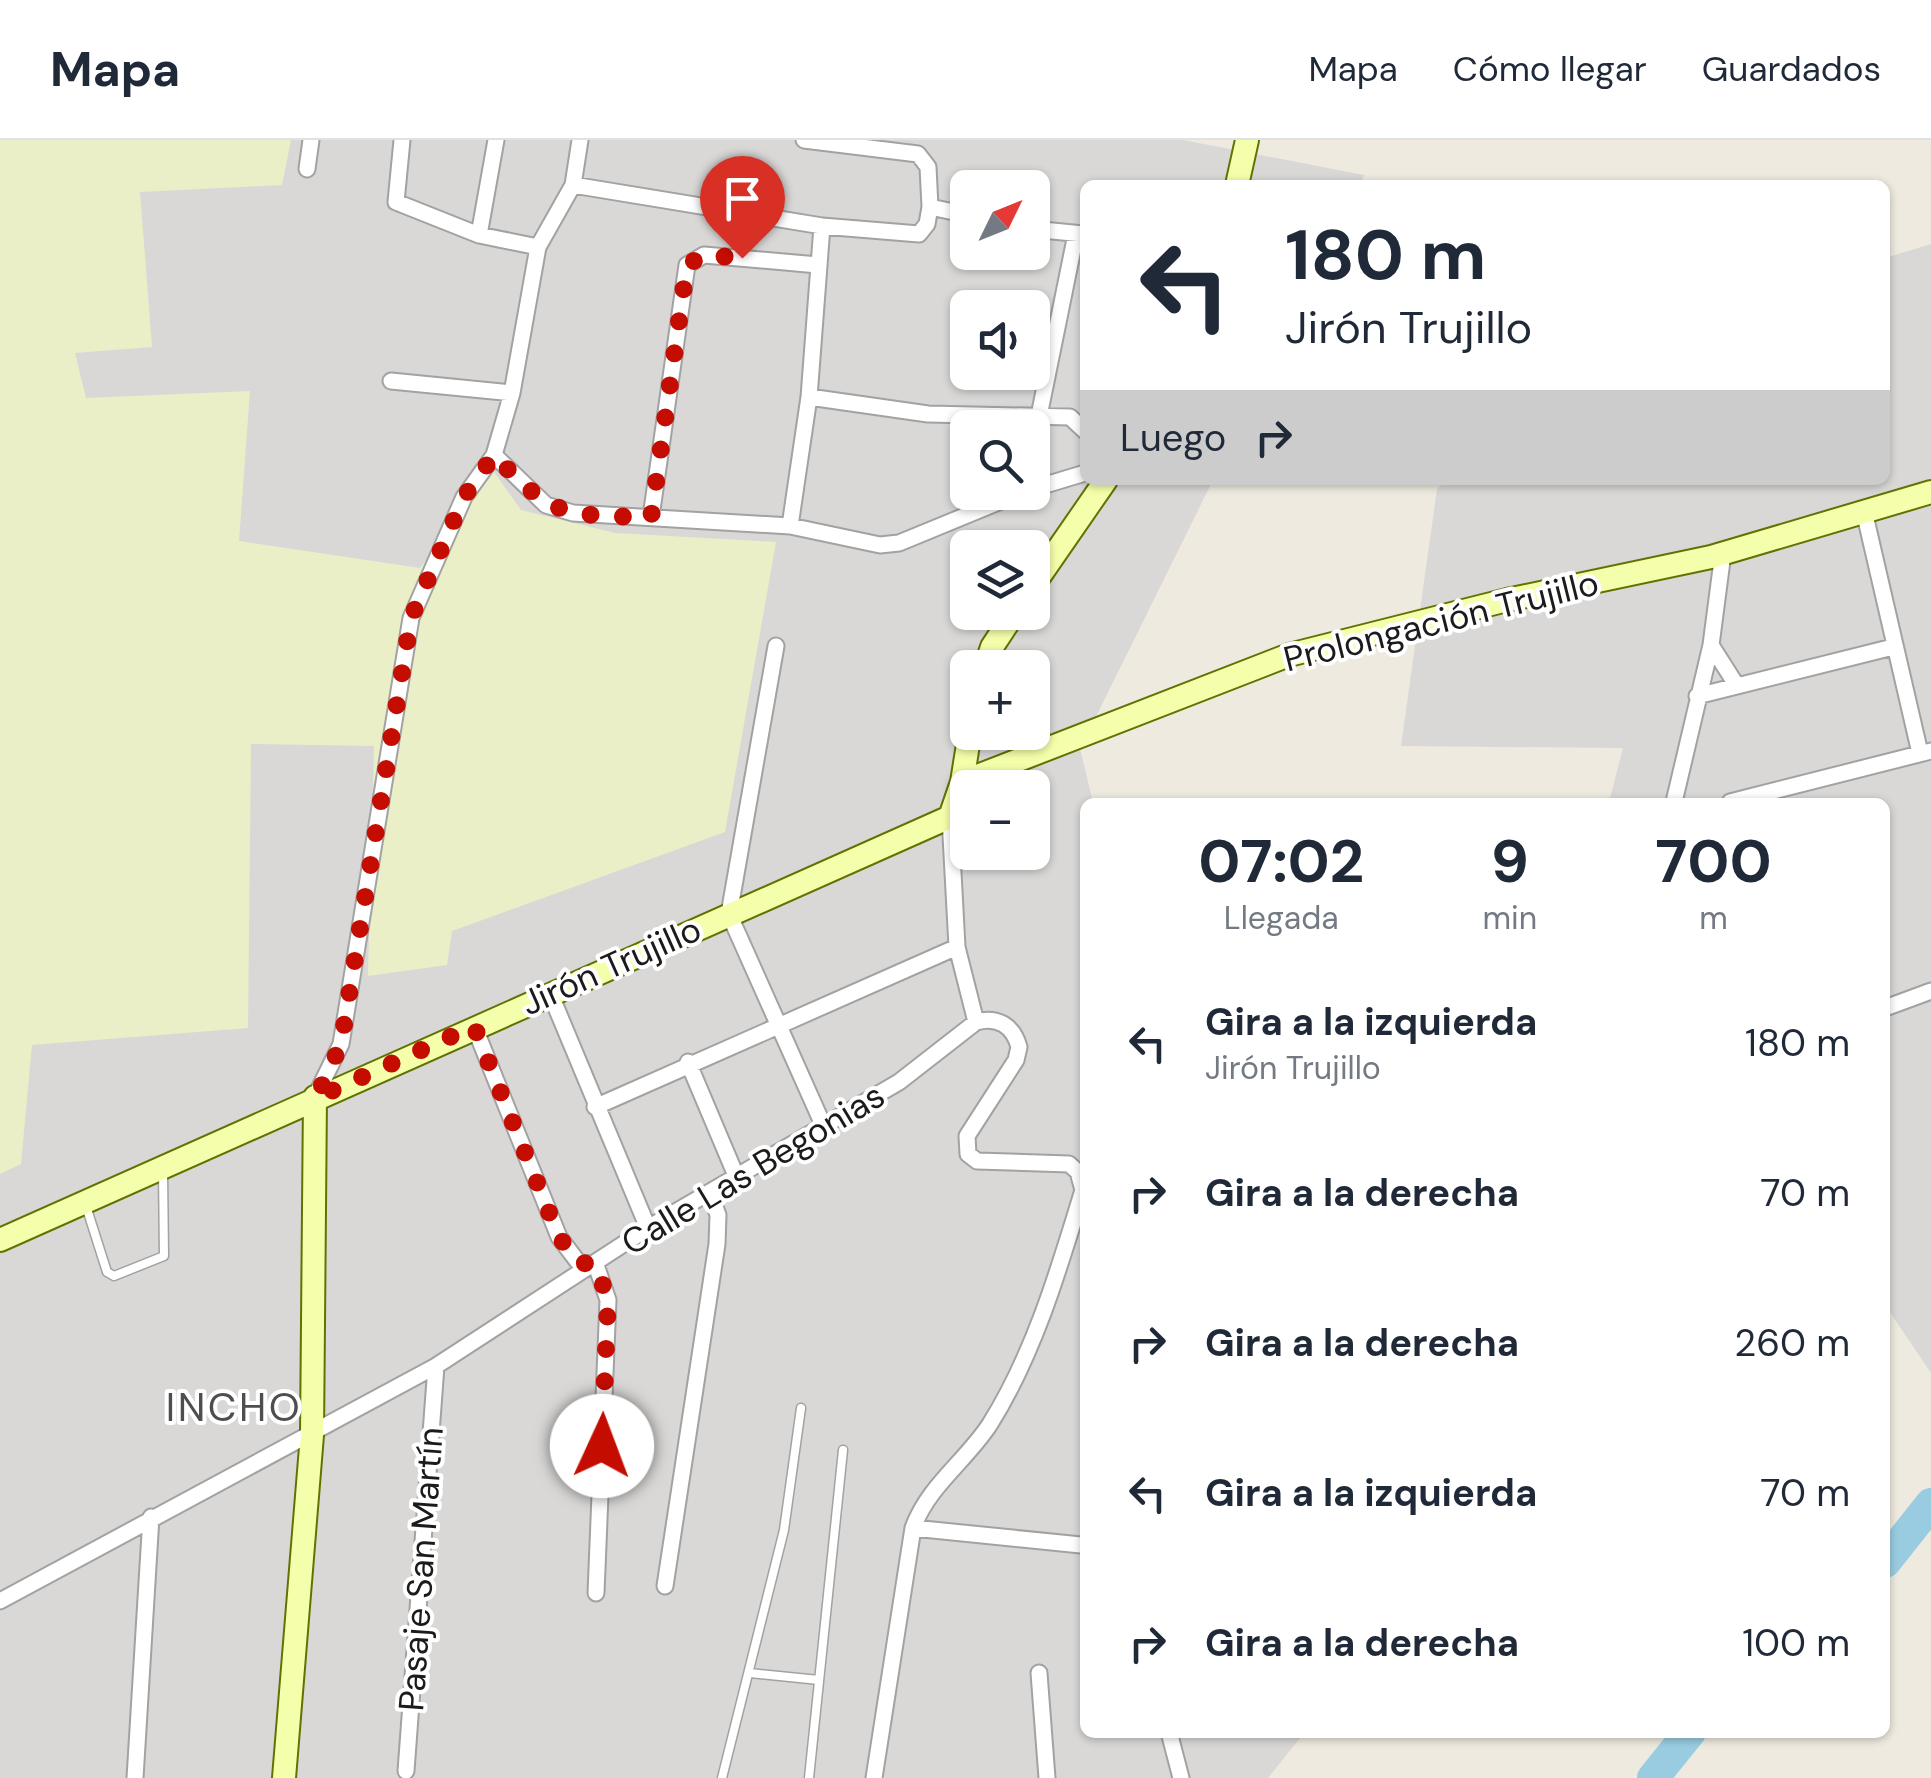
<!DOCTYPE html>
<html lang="es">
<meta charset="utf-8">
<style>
:root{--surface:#fff;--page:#f2f2f3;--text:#1f2937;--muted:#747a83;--line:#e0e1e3}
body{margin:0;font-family:"DM Sans",sans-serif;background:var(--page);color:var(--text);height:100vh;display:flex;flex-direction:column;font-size:38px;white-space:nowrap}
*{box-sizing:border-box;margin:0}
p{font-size:32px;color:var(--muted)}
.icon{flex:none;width:55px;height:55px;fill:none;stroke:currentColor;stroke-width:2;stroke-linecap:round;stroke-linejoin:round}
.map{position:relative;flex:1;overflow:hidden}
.details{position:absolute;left:1080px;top:658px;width:810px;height:940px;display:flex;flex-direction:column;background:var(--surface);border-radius:15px;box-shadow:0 2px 8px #0004}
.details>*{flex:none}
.top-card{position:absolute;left:1080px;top:40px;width:810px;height:305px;border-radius:15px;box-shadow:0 2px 8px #0004;background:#fff;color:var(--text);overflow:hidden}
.needle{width:65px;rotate:47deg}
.tools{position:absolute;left:950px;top:30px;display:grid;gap:20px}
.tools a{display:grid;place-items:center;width:100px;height:100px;border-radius:15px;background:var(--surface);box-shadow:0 2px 8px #0004;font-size:50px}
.pin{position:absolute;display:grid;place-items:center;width:85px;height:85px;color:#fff;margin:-102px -42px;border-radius:50% 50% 50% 0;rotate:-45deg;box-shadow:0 0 10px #0007}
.pin .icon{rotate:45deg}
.me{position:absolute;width:110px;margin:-55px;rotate:2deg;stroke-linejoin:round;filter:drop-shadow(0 0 8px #0008)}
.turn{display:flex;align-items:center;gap:35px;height:210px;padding:0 40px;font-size:45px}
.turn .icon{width:130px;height:130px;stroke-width:2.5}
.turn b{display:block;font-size:70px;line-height:85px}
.then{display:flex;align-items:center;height:95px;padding:0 40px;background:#0003;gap:20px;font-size:38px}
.eta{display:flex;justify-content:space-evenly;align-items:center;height:170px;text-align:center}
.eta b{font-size:60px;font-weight:700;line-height:70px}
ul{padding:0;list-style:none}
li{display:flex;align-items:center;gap:30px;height:150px;padding:0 40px}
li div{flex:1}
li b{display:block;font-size:38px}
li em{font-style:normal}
header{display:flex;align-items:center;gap:60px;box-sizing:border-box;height:140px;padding:0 50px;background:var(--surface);border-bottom:2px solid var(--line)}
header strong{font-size:48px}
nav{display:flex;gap:55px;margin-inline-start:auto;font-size:35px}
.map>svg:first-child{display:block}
.residential{fill:#d9d8d7;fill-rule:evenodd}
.farmland{fill:#eaefc7}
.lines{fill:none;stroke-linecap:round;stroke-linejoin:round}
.river{stroke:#9acce1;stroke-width:32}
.lane-casing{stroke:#a2a2a2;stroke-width:11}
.street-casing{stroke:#a2a2a2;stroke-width:19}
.secondary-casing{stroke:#607300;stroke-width:26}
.lane{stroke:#fff;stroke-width:8}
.street{stroke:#fff;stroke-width:15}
.secondary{stroke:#f5ffab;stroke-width:22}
.route{stroke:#c50c00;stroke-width:18;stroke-dasharray:0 32.4}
.labels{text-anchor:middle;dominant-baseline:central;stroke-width:8;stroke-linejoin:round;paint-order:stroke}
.street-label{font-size:35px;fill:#1b1b1b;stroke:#fff}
.quarter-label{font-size:40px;letter-spacing:2.5px;fill:#4e4e4e;stroke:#fff}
</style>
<header>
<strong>Mapa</strong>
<nav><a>Mapa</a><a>Cómo llegar</a><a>Guardados</a></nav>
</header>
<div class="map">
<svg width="1931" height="1638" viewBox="0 0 1931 1638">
<rect width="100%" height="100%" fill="#eeeadf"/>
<!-- residential -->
<path class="residential" d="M0 0H1183L1364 35 1360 45H1085V340H1213L1080 609 1093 662H1085V1592L1304 1593 1268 1638H0ZM968 48H1032V112H968ZM968 168H1032V232H968ZM968 288H1032V352H968ZM968 408H1032V472H968ZM968 528H1032V592H968ZM968 648H1032V712H968Z
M1931 104V1233L1885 1165V662H1609L1623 608 1401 606 1437 349 1447 340H1885V118Z"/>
<!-- farmland -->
<path class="farmland" d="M0 0H291L282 45 140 52 152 207 75 213 86 258 250 251 239 401 420 428 494 332 521 370 615 393 776 402 725 692 452 791 447 825 368 836 374 606 251 604 248 888 32 905 21 1024 0 1034Z"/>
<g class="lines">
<!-- river -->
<path class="river" d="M1885 1422 1931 1364
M1653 1638 1690 1592"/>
<!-- lane casing -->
<g class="lane-casing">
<path id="lane" d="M86 1066 107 1132 114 1136 164 1116 163 1032
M750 1533 819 1540
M722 1638 784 1390 801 1268
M809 1638 843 1310"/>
</g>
<!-- street casing -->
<g class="street-casing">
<path id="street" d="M804 0 918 14 928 27 930 67
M307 29 311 0
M573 45 580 0
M1032 89 1083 94
M479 95 496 0
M538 107 573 45 822 86 919 94 927 84 930 67 968 75
M391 241 512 253
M809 257 928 274 1070 277 1085 291
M1039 276 1076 94
M494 315 546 365 573 373 790 386 880 405 899 403 1023 352
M1032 349 1085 333
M1864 371 1920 613
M651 377 687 125 704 115 818 125
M790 386 809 257 822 86
M1711 505 1737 546
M776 506 729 774 824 987
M1697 556 1893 507
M1674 662 1711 505 1723 413
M1730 662 1931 611
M950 677 957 807 976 882
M550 853 648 1088
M1885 868 1931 851
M474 886 559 1097 578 1122 596 1125 608 1160 596 1453
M688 922 737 1038
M315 957 341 904 411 478 464 357 494 315 512 253 538 107 479 95 396 62 402 0
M595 967 957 807
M913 1388 1081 1405
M665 1446 717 1104 718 1075 710 1053
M0 1461 436 1226 648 1088 899 942 976 882
M1039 1533 1047 1638
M1169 1592 1181 1638
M406 1631 436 1226
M135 1638 151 1377
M874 1638 913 1388C928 1346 966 1321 990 1284 1034 1214 1059 1129 1083 1050L1078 1032 1069 1024 977 1021 968 1014 967 996 1016 920 1019 907C1013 885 997 876 976 882"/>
</g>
<!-- secondary casing -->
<g class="secondary-casing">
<path id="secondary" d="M1237 45 1247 0
M1032 447 1106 340
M985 528 992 507 1015 472
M962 642 1289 515 1507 460 1711 417 1931 352
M0 1100 950 677 962 642 970 592
M284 1638 312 1295 315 957"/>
</g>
<!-- lane -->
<use href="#lane" class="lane"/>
<!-- street -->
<use href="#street" class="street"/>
<!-- secondary -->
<use href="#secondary" class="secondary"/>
</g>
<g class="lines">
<!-- route -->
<path class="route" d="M602 1306 608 1160 596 1125 578 1122 559 1097 474 886 316 958 341 904 411 478 464 357 494 315C556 381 565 373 651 378L687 125 704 115 742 118"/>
</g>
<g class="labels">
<!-- street labels -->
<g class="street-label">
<text transform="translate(1441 481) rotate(-14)">Prolongación Trujillo</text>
<text transform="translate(611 826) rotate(-24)">Jirón Trujillo</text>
<text transform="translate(753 1029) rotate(-31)">Calle Las Begonias</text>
<text transform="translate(421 1429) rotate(-86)">Pasaje San Martín</text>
</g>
<!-- quarter labels -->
<g class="quarter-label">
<text x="234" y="1267">INCHO</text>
</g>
</g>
</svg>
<div class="tools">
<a><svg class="needle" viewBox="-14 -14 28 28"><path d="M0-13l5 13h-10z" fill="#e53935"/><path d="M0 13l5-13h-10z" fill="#747a83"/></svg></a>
<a><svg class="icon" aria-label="sound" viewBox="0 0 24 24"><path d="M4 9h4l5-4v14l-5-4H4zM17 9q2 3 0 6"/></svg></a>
<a><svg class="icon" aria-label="search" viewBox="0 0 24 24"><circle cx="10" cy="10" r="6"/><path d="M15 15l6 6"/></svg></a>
<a><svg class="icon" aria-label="layers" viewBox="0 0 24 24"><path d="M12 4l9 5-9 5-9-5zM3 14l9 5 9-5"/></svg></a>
<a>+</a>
<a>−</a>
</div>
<div class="pin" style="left:742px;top:118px;background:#d93025"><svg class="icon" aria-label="arrive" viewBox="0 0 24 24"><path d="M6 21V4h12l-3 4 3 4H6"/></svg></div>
<svg class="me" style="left:602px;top:1306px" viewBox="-20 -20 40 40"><circle r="19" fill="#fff"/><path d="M0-13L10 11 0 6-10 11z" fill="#c50c00"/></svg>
<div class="top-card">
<div class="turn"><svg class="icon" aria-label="left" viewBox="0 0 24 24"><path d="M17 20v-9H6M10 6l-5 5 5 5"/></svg><div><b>180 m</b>Jirón Trujillo</div></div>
<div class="then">Luego<svg class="icon" aria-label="right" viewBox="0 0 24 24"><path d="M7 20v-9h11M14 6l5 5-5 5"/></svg></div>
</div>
<section class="details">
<div class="eta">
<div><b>07:02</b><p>Llegada</p></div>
<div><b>9</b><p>min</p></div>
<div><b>700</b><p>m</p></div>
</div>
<ul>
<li><svg class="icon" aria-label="left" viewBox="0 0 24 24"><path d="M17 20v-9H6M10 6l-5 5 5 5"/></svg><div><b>Gira a la izquierda</b><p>Jirón Trujillo</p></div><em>180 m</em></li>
<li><svg class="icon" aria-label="right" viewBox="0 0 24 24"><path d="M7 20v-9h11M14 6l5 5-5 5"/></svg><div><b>Gira a la derecha</b></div><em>70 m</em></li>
<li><svg class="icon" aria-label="right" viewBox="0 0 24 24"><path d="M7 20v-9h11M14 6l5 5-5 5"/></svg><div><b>Gira a la derecha</b></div><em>260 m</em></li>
<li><svg class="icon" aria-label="left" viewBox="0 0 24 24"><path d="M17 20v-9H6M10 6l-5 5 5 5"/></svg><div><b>Gira a la izquierda</b></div><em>70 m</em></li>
<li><svg class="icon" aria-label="right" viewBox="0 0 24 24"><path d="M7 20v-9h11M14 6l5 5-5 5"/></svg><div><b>Gira a la derecha</b></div><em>100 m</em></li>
</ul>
</section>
</div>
